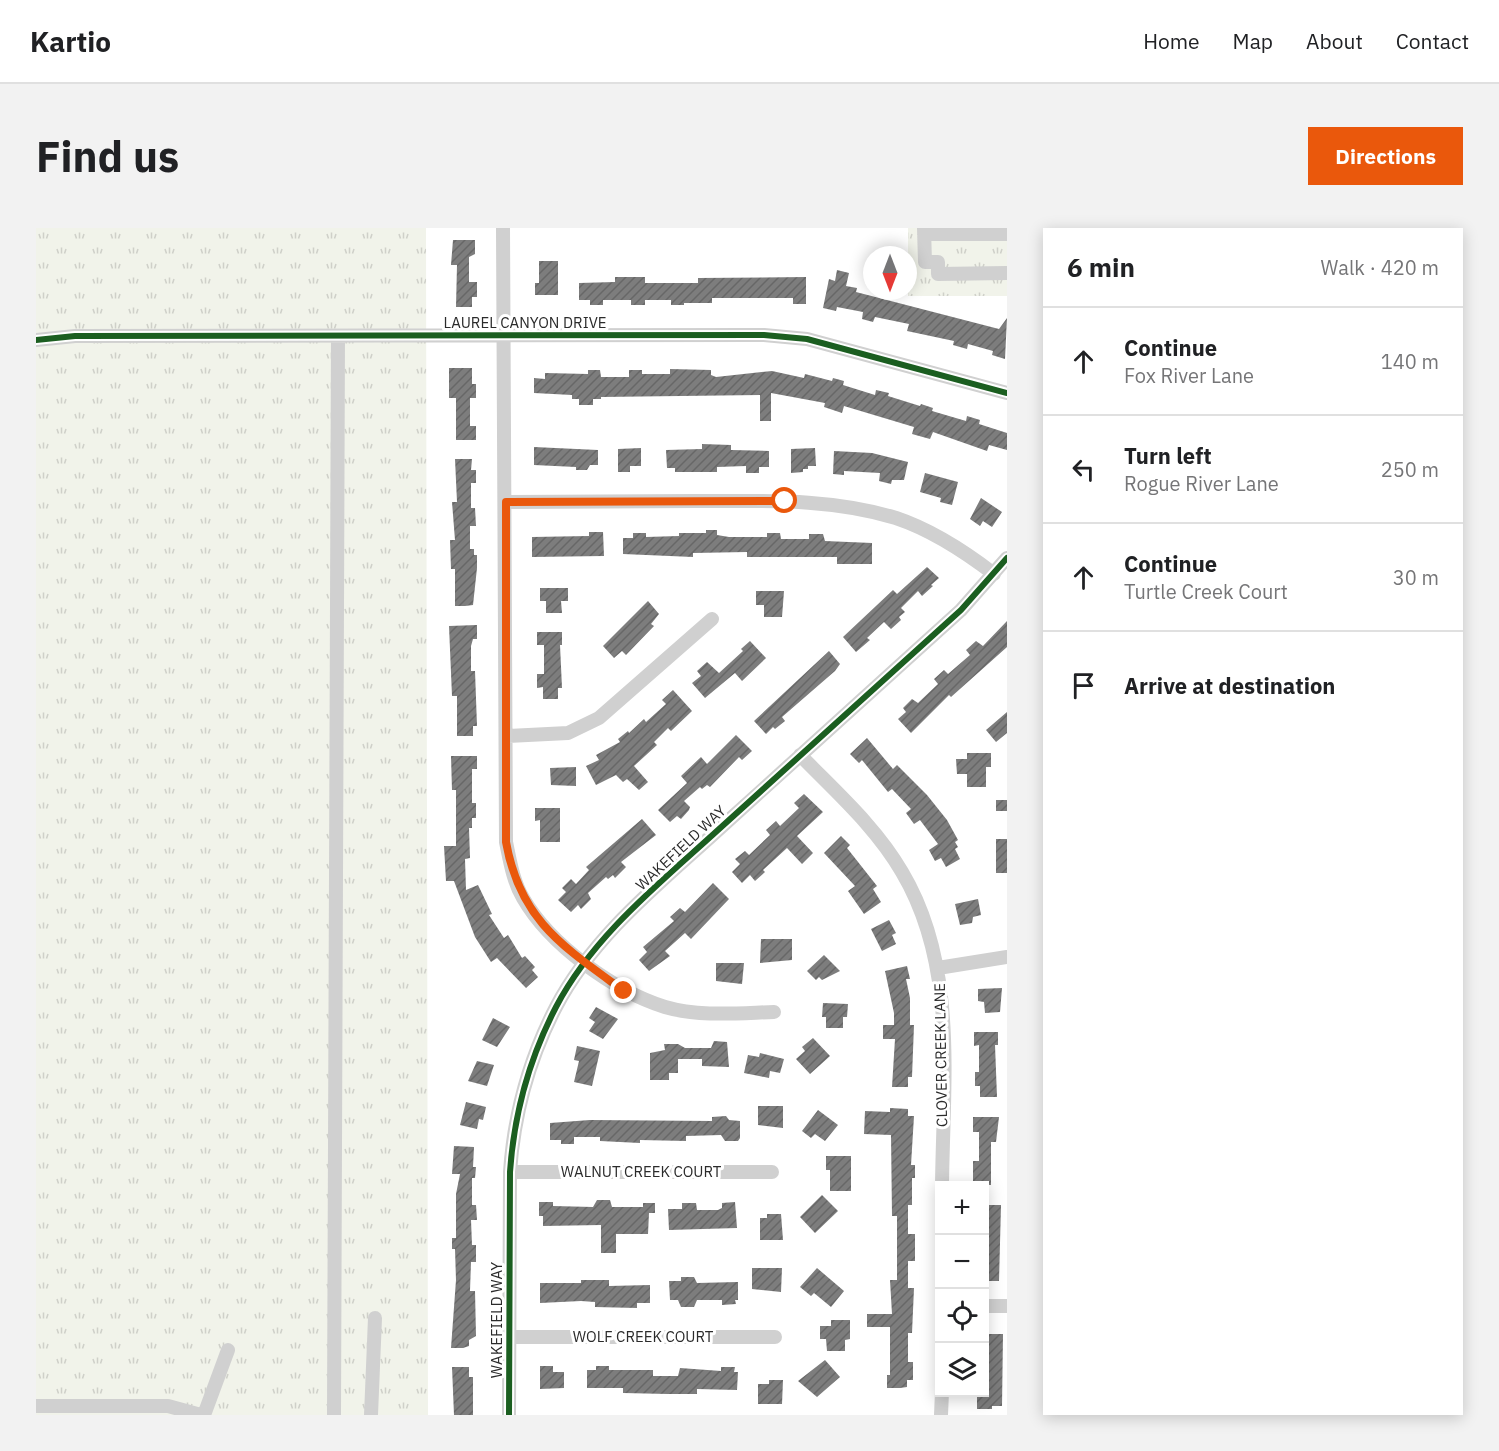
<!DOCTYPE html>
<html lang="en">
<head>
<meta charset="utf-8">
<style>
	:root { --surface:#fff; --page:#f2f2f2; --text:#202124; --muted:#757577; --line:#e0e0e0; --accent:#ea580c }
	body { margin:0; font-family:"IBM Plex Sans",sans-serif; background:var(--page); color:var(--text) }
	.controls { position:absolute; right:18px; bottom:18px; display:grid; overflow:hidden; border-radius:0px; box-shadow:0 3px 15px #0003 }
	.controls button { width:54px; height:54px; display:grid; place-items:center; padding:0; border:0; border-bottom:2px solid var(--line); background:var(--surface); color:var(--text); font:30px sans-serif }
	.compass { position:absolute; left:827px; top:18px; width:54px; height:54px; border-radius:50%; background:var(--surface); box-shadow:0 3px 15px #0003; rotate:180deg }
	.stop { position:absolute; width:18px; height:18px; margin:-14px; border:4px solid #ea580c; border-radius:50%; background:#fff }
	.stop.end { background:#ea580c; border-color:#fff; box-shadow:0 2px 6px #0008 }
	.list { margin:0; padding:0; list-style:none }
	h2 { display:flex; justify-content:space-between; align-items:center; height:78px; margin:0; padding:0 24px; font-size:26px }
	h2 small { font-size:20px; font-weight:400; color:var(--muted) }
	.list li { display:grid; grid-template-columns:39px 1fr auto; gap:18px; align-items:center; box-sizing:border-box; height:108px; padding:0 24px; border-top:2px solid var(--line) }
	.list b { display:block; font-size:22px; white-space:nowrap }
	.list p { margin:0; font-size:20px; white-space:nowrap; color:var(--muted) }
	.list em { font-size:20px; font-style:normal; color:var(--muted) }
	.icon { flex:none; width:33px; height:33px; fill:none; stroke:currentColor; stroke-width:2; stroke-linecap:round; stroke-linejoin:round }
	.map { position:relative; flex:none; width:971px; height:1187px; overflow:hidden; border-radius:0px }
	header { display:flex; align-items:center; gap:36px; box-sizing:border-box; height:84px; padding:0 30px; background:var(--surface); border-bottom:2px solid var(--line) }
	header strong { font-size:28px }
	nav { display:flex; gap:33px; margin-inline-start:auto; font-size:21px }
	.intro { display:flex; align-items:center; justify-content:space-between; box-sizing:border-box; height:144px; padding:0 36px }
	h1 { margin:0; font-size:42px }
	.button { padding:15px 27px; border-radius:0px; background:var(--accent); color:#fff; font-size:21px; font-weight:700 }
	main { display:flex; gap:36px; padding:0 36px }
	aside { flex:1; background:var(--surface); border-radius:0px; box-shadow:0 3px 15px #0003 }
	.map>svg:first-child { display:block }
</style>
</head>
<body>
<header>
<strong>Kartio</strong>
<nav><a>Home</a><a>Map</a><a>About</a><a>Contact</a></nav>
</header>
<div class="intro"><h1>Find us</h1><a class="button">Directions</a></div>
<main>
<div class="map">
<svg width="971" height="1187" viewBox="0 0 971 1187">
	<defs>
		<pattern id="grass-tufts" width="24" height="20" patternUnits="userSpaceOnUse" patternTransform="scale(1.5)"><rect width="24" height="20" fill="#f1f3ea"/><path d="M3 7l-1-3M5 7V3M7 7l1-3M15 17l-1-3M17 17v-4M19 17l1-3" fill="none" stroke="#cfd0c9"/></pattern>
		<pattern id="building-hatch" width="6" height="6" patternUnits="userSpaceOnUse" patternTransform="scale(1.5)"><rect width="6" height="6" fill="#7d7d7d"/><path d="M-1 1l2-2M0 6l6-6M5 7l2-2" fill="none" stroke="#676767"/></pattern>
	</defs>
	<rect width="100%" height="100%" fill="#fff"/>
	<path fill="url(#grass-tufts)" d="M0,0h390l2,1187h-392z
		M872,0h99v68h-99z"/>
	<path fill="url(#building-hatch)" d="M417,12h22v14l-6,3v25h8v15h-5v10h-16l1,-42h-6z
		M503,33h19v34h-23v-12h4z
		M801,42l12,3 -3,13 11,2 -1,4 143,37 8,-11 -2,41 -13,-4 1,-4 -25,-7 -1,5 -14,-4 1,-4 -47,-10 2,-7 -34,-7 -2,5 -11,-3 1,-7 -26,-5 -1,4 -13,-3 6,-29 6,2z
		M579,49h30v6h53v-5l108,-1v27h-13v-6h-81v5h-28v2h-13v-5h-26v5h-14v-5h-28v5h-13v-5h-11v-17l36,-1z
		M413,140h23v16h4v14h-6v28h6v14h-20v-42h-7z
		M634,141l41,1v5l5,2 56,-6 32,7 1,-4 27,7 1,-3 11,3 -1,4 32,10 1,-5 13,3 -1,3 32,10 1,-2 12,4 -1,3 34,10 1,-5 13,4 -1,4 28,9v17l-18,-5 -2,6 -54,-19 -3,7 -18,-5 2,-7 -70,-21 -2,7 -18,-6 1,-4 -54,-10v28h-11v-26l-159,2v2h-8v6h-14v-6h-7v-4l-38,-2v-15l11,1v-6l43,1v-4h12l1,7h28v-7h13v4h28z
		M666,216l29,1v5l38,1v16h-10v6h-13v-7l-29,1v5h-42v-4h-8l-1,-18 36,-1z
		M498,219l64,3v15h-8l-3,5h-11v-3l-42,-2z
		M605,220v18h-11v6h-12v-23z
		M779,220l1,18h-8v3h-5v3l-12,1v-24z
		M798,223l38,2 36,9 -4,18h-12l-1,4 -12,-3 1,-8 -36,-2v4l-11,-1z
		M419,231h17l-1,11h5v13h-5v25h4l1,18h-6v23h4v6h3v13l-4,37 -8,1h-10v-37h-4l-1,-29h5l-3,-38h5z
		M889,245l33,9 -6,23 -12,-3 1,-4 -21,-6z
		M945,270l21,14 -10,15 -9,-6 -3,5 -10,-7z
		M670,302h11v5l12,2h38v-4h13l1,6h28v-5h14l2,7 47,2v21h-35v-7h-90v-5l-54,1v4l-70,-3v-16h10v-5h13v4l33,-1v-3h27z
		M553,304h14l1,24 -72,1v-20l57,-1z
		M891,339l12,11 -8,7 2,1 -11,10 -4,-5 -17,17 4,4 -6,5 2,3 -10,9 -7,-7 -17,16 3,2 -14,12 -13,-15 50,-47 4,4z
		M504,360h28v13h-7l1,12h-16v-12h-6z
		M720,363h28l-2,26h-18v-12h-8z
		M612,373l11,13 -8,10 3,2 -28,29 -4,-4 -8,7 -11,-12z
		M971,393v26l-56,50 -2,-2 -38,38 -13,-14 8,-7 -3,-4 9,-9 6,4 20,-19 -4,-5 10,-9 4,4 22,-19 -4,-5 10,-9 7,5z
		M441,397v14h-4l-2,7v25h4l2,55h-4v10h-16v-40h-5l-3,-70z
		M501,404h25v13h-2l2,43h-4v11h-15v-12l-6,1v-14h7v-29h-7z
		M714,413l16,17 -24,23 -7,-8 -30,25 -13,-15 9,-7 -4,-5 10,-9 12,11 24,-22 -2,-2z
		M793,423l11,13 -5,7 -53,46 3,4 -10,8 -2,-2 -7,7 -12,-13z
		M637,462l19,21 -21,20 -3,-3 -14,14 3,3 -23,21 14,16 -9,8 -12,-11 -4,3 -7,-7 -20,10 -10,-19 13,-6 -3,-5 24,-13 -2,-3 10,-8 1,2 15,-14 2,3 20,-18 -4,-4z
		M971,484v21l-11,9 -10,-12z
		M700,507l16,16 -10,9 -3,-3 -29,30 -3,-2 -5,4 -2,-2 -16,14 6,6 -1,3 -8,9 -4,-3 -7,6 -12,-12 29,-27 -6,-7 20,-19 6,7z
		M831,510l26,31 4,-4 30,30 20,25 11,20 -3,2 3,5 -3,2 5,10 -14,8 -5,-9 -6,3 -6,-11 9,-6 -18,-24 -6,4 -8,-11 5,-4 -19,-20 -4,3 -26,-32 -3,3 -9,-9z
		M931,525h24v14h-5v20h-19v-13h-10l-1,-15h11z
		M415,528h26v13h-5v34h4v15h-4v10h-3l1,30 -5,1 1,31 12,-5 14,29 -3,1 15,23 4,-3 14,23 3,-2 10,11 -3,3 6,7 -12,11 -29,-30 -6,4 -16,-25 -21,-56h-8l-2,-35h12v-56h-4z
		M540,539v19l-25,-1 -1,-17z
		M768,566l19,18 -26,24 16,17 -11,11 -15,-16 -24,22 2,2 -10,9 -5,-6 -8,8 -10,-11 8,-8 -5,-5 10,-8 4,4 21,-20 -4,-5 10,-9 4,5 19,-18 -5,-5z
		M960,572h11v11h-11z
		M499,580h25v34h-20v-22l-5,1z
		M606,591l14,16 -35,27 5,5 -11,11 -2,-3 -5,4 -2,-2 -18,16 3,6 -10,10 -3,-4 -7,7 -13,-12 8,-8 -4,-4 9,-9 5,5 13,-14 -3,-3z
		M805,608l9,9 -3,3 30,38 -4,3 8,13 -17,12 -16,-23 7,-5 -31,-33z
		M960,611h11v34h-11z
		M677,655l16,16 -38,40 -6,-6 -20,18 5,5 -21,15 -10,-11 8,-8 -4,-5 31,-26 -4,-4 10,-9 5,4z
		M942,671l3,16 -8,2 -1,6 -12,2 -5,-21z
		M853,692l7,13 -4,2 4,9 -14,7 -11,-22z
		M725,711h31v21l-32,3z
		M788,727l16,16 -18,9 -3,-3 -3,3 -9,-9z
		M680,735h28l-2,21 -26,-3z
		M871,738l3,13h-4l4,19v27h4l-2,52h-4v10h-16l3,-48h-12v-14h11v-12l-9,-42z
		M966,760l-2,24 -15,1 -1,-11 -6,-1v-12z
		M787,775l25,1 -1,13h-4v11h-17v-11h-4z
		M560,779l22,12 -15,20 -14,-8 6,-9 -6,-4z
		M457,790l17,9 -13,20 -15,-7z
		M938,804h24v13h-3l2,52h-17v-11h-5v-14h4v-27l-5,1z
		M777,810l17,18 -20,18 -14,-15 9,-8 -3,-4z
		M678,813l13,1 2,25 -27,-1v-7h-24v14h-9v7h-19v-27l15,-3 -1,-6h14l7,4h26z
		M541,818l23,5 -8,35 -18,-4 5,-21 -5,-1z
		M724,825l24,6 -4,14 -10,-2 -1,7 -25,-5 4,-18 11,2z
		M441,833l17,4 -7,21 -19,-5z
		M430,874l20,5 -3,13 -4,-1 -2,10 -17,-4z
		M722,878h25v22l-25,-3z
		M854,880l18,1v7h6l-3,49h4v13h-3v27h-4v29h7v27h-7v27h6l-2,45h-4v29h5v18h-6v7l-7,1h-13v-13h3v-48h-23v-13h25l-2,-34h7v-64h-5l-1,-81 -27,-1 1,-23 25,1z
		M782,882l20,15 -13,16 -10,-7 -4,4 -9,-7z
		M690,888l3,4 11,1v17l-2,3h-13l-4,-6 -35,1v5l-46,-1v3l-40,-2v-4h-26v7h-13v-4h-11v-17l40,-3 122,1v-4z
		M937,889h26l-3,25h-5v43h-18v-24h6v-29h-6z
		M418,918l20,1 -1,20h3l-1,11h-3v27h4l1,15h-6l1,25h4v17h-5l-1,29h5l1,45 -7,4v6l-6,2h-12l5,-68 -1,-31h-3v-11h4v-44l4,-20h-8z
		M790,928h25v35h-21v-21h-4z
		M786,967l16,16 -23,22 -15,-16z
		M561,972h13l2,7h31v-4h12v10h-6l-1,21h-32v19h-15v-28l-58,1v-10h-4v-14h14v4l40,1z
		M699,974l2,26 -68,2 -1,-21h14v-6h14l1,7h21l4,-2v-5z
		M948,977h17l-2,76h-15z
		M731,986h14l2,26h-23v-22h7z
		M716,1040h30l-1,24 -29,-3z
		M781,1040l27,23 -13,16 -17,-14 -3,3 -11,-9z
		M645,1049h13l3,6 41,-1v18h-3l1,4 -14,1v-5h-25l-3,7h-13l-3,-7h-8l-1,-19h12z
		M545,1052h28v6l41,-1v18h-13v5l-42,-1v-5l-14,-1 -41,2v-20h41z
		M795,1092h19v19l-5,1v11h-18l-1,-12h-6v-13h11z
		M948,1106h19l-1,72h-10v3h-15v-14l7,-3z
		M789,1132l15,17 -23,20 -19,-16z
		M504,1138h13v6h11v16l-24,1z
		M560,1138h13v4h44v6h25l2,-8 41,3v-4h14l-1,5h4l-1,18 -40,-1v5h-29l-45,-1v-5h-36v-18h9z
		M416,1139h17v10h4v38h-19z
		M733,1152h14l-1,24h-24v-20h11z"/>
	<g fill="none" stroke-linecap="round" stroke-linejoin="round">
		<path stroke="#d0d0d0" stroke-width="14" d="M467,0l3,614c4,19 7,39 17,56 27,47 91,93 142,109 34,10 74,6 109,5
			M888,0l1,34h13v12l69,-1
			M888,6h83
			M0,112l39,-4 689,-1 43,4 200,54
			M470,274c64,0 127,-1 191,-1 66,0 134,-3 199,17 36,12 68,33 98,56
			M471,508l61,-3 31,-15 113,-99
			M764,527c36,37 76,72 102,117 56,94 41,209 40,314
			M902,740l69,-11
			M474,944h262
			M948,1078h23
			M474,1109h265
			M0,1178h132l33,9
			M168,1187l24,-65
			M298,1187l4,-1079
			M335,1187l4,-97
			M473,1187l1,-243c4,-58 19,-113 46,-165 37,-71 104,-124 162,-177 81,-74 162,-147 243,-220l46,-52
			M905,1187l1,-23"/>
		<defs>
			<path id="cycleway" d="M0,112l39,-4 689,-1 43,4 200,54
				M473,1187l1,-243c4,-58 19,-113 46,-165 37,-71 104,-124 162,-177 81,-74 162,-147 243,-220l46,-52"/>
		</defs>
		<use href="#cycleway" stroke="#fff" stroke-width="10"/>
		<use href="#cycleway" stroke="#1b5e20" stroke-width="6"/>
	</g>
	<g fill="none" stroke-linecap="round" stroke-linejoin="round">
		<path stroke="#ea580c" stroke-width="8" d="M588,763c-60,-44 -104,-70 -118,-149v-340l279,-1"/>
	</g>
	<g text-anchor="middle" stroke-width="6" stroke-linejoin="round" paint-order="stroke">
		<g font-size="15" fill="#2b2b2b" stroke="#fff">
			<text x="489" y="100">LAUREL CANYON DRIVE</text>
			<text transform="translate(645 620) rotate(-43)" y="5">WAKEFIELD WAY</text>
			<text transform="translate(905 827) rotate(-91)" y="5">CLOVER CREEK LANE</text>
			<text x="605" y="949">WALNUT CREEK COURT</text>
			<text transform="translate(461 1092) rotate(-90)" y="5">WAKEFIELD WAY</text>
			<text x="607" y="1114">WOLF CREEK COURT</text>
		</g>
	</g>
</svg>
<div class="controls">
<button>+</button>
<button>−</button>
<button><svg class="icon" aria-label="locate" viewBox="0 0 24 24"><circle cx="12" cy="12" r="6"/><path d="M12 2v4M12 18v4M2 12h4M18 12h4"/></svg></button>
<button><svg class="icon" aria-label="layers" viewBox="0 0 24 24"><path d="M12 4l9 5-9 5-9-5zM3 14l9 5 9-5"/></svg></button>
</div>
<svg class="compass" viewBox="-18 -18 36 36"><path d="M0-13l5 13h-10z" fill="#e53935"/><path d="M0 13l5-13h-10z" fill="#757577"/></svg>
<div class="stop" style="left:749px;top:273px"></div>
<div class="stop end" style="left:588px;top:763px"></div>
</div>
<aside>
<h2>6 min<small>Walk · 420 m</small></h2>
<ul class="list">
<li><svg class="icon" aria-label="ahead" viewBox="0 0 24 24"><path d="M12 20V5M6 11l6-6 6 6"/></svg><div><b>Continue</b><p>Fox River Lane</p></div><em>140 m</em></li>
<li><svg class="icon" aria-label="left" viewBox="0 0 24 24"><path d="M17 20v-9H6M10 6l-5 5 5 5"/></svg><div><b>Turn left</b><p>Rogue River Lane</p></div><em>250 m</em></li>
<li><svg class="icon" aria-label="ahead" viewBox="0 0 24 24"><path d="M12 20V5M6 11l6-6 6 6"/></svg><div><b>Continue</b><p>Turtle Creek Court</p></div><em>30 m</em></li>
<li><svg class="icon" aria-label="arrive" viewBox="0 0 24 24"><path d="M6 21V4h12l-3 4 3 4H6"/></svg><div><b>Arrive at destination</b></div></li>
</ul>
</aside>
</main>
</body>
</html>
